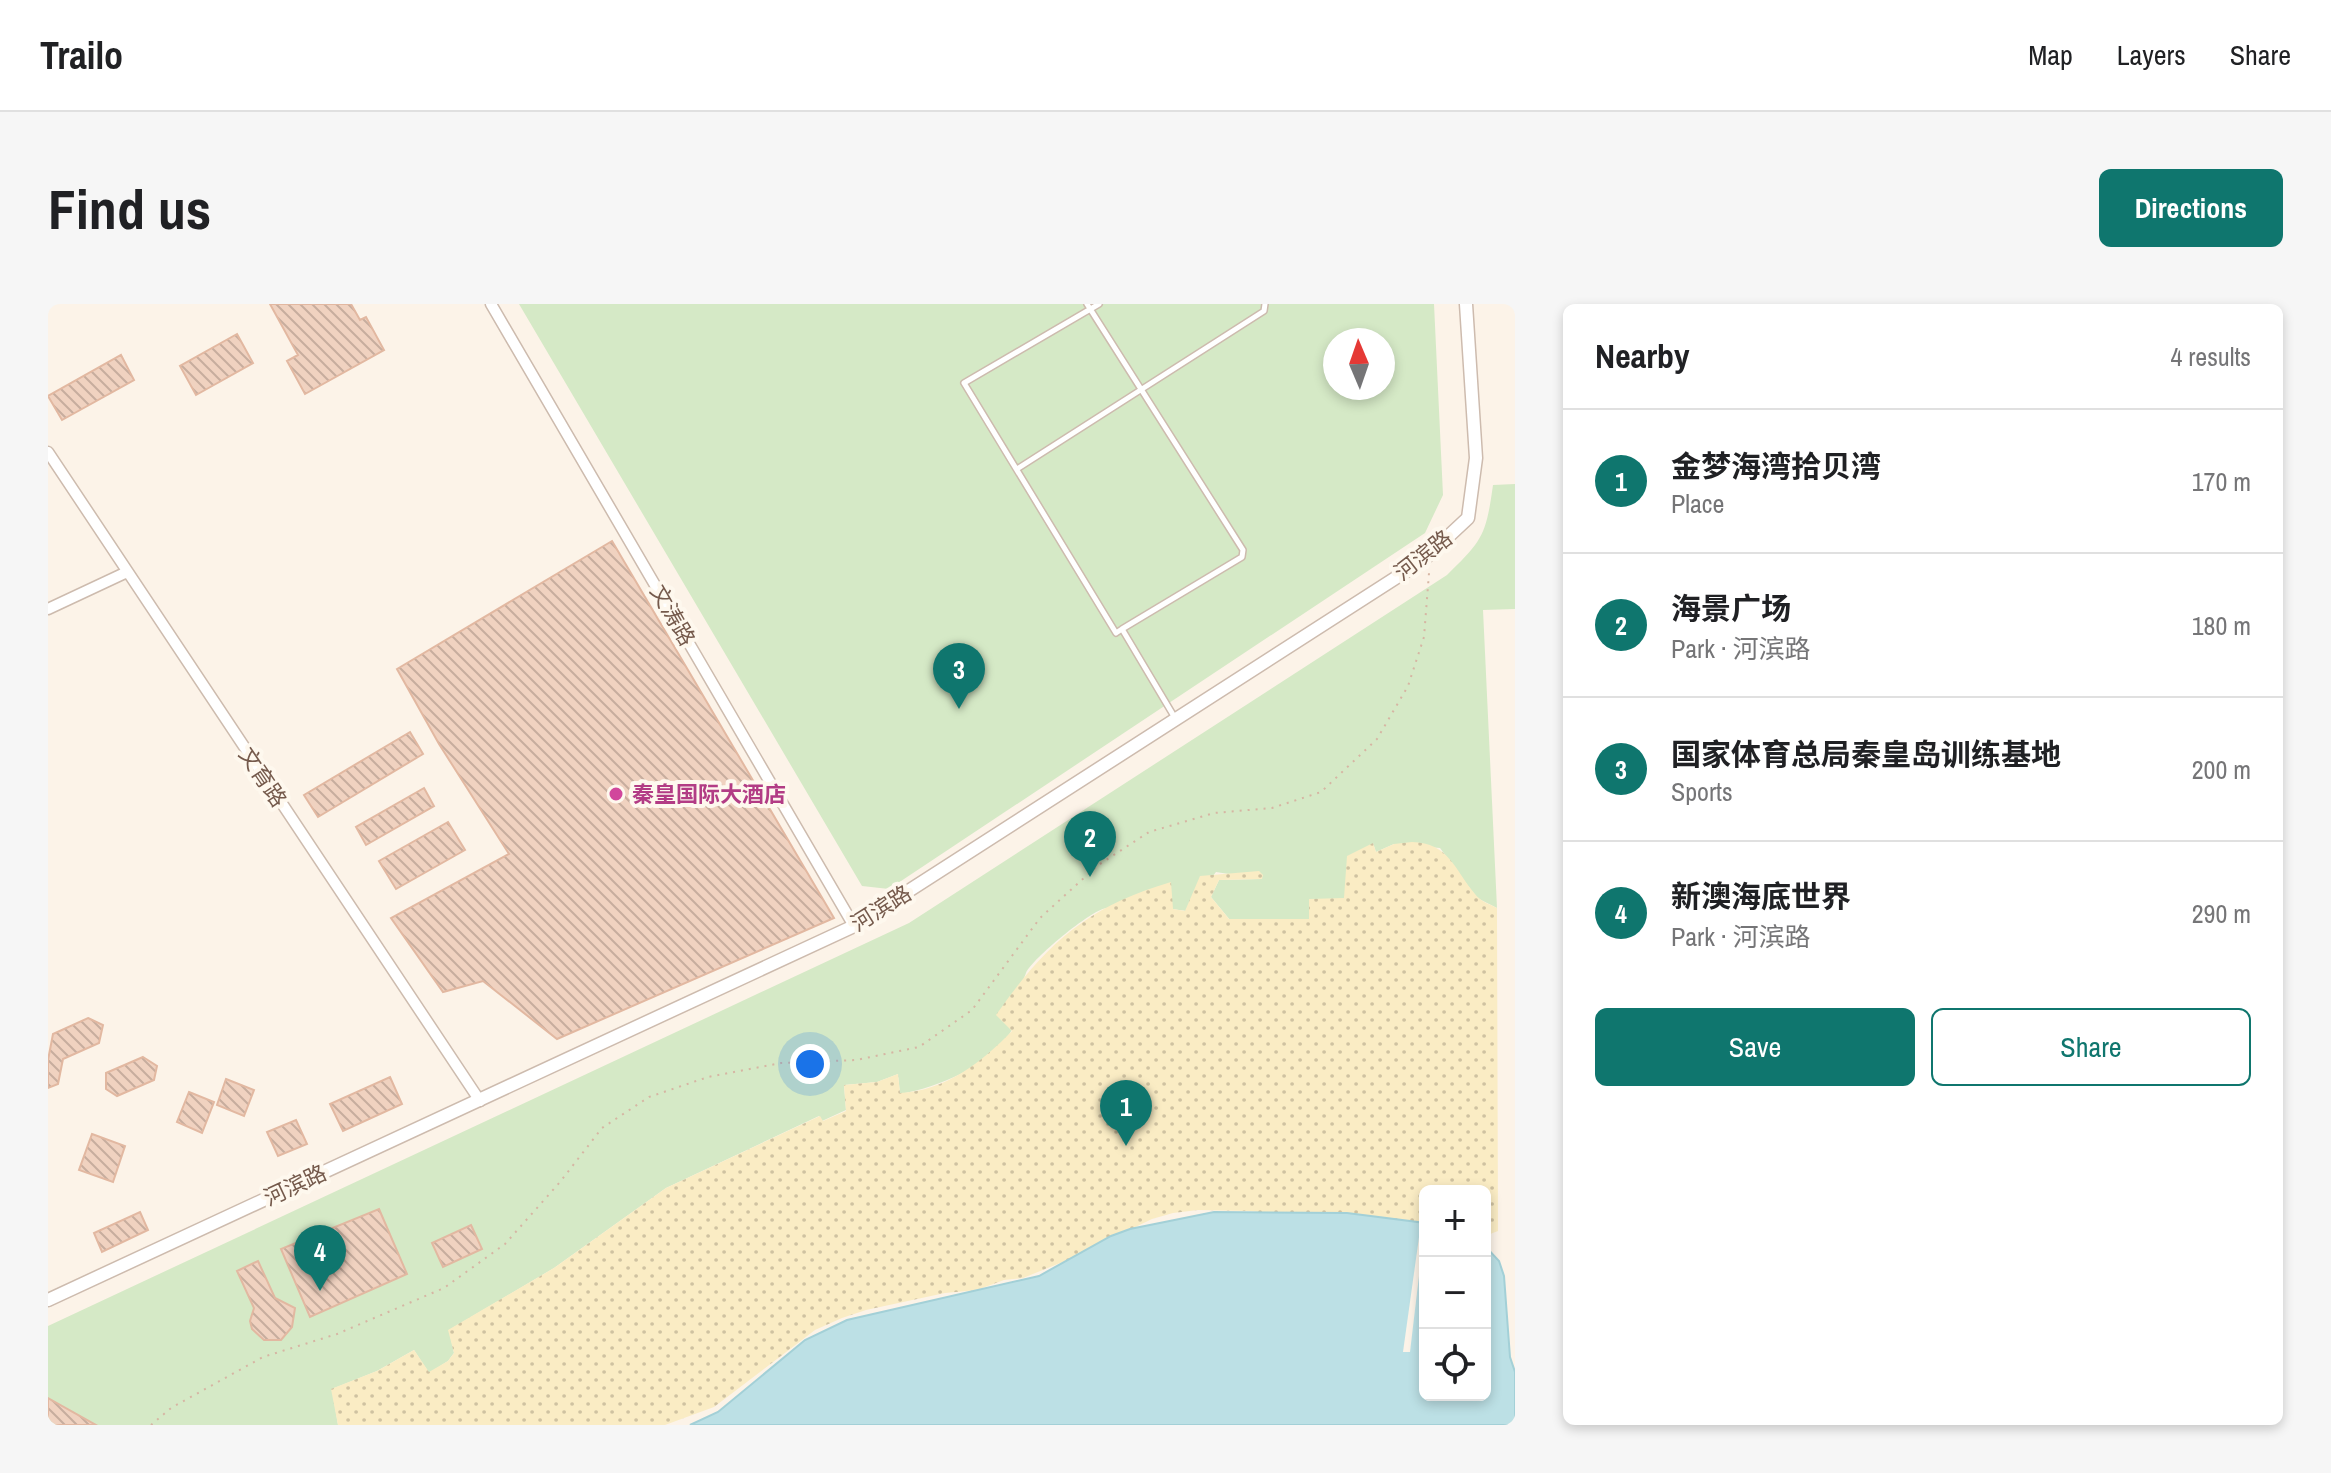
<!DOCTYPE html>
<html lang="en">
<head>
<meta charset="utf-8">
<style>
	:root { --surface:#fff; --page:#f6f6f6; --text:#202124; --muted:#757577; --line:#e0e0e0; --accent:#0f766e }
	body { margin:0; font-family:"Archivo Narrow","Noto Sans SC",sans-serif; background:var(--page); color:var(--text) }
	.controls { position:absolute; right:24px; bottom:24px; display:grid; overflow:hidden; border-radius:12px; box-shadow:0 4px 12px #0003 }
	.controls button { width:72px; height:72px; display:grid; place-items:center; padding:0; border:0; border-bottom:2px solid var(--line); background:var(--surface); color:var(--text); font:40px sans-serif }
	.compass { position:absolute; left:1275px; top:24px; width:72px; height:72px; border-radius:50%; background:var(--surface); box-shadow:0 4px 12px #0003; rotate:358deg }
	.you { position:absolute; left:762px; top:760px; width:28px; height:28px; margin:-20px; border:6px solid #fff; border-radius:50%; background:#1a73e8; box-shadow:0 0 0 12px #1a73e833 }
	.badge { display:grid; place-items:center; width:52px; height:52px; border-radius:50%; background:var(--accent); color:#fff; font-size:26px; font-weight:700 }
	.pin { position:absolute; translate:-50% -66px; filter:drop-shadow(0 2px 4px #0008) }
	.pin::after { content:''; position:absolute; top:42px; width:28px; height:24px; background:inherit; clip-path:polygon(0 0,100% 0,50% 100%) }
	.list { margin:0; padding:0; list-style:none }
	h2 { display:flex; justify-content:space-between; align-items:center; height:104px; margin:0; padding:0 32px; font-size:34px }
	h2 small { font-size:26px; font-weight:400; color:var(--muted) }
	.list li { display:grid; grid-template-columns:52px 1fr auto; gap:24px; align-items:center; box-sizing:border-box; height:144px; padding:0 32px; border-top:2px solid var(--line) }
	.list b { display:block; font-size:30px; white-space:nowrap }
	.list p { margin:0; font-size:26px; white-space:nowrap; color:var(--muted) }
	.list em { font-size:26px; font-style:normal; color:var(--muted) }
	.actions { display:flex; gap:16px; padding:24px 32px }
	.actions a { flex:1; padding:18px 0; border:2px solid var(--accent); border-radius:12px; text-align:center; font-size:28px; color:var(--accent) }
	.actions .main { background:var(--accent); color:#fff }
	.icon { flex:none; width:44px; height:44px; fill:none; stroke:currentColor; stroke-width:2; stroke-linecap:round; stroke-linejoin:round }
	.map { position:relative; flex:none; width:1467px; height:1121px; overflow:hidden; border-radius:12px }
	header { display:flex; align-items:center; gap:48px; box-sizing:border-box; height:112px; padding:0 40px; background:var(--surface); border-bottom:2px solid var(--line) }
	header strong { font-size:38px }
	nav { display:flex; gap:44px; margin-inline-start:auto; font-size:28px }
	.intro { display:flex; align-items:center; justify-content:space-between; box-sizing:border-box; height:192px; padding:0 48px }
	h1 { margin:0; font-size:56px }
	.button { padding:20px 36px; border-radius:12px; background:var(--accent); color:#fff; font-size:28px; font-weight:700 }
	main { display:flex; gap:48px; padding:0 48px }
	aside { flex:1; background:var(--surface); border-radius:12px; box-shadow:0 4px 12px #0003 }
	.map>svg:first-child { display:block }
</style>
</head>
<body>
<header>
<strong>Trailo</strong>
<nav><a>Map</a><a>Layers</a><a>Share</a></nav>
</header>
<div class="intro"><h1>Find us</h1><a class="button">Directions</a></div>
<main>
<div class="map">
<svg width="1467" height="1121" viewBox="0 0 1467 1121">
	<defs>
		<pattern id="sand-dots" width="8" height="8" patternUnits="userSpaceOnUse" patternTransform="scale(2)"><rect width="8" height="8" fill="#faecc4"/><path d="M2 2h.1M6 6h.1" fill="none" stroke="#cfc2a1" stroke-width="1.8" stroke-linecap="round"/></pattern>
		<pattern id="building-back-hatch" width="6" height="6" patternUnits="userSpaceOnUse" patternTransform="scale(2)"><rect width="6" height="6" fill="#f0d2c0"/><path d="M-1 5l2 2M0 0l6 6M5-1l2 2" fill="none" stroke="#c7ad9e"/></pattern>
	</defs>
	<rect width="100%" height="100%" fill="#fcf3e8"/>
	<path fill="#d5e9c6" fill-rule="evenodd" d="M471,0h915l9,191 -18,38 -536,356 -27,-3zM1287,36h48v48h-48z
		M1467,180v125l-32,1 14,298 -20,-10 -37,-50 -46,-4 -18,8 -3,-9 -29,55 -34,21 -80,1 -19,-23 8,-17 42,-1 -45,-7 -30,39c-18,-3 -63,-7 -80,-3 -16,3 -73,50 -80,65 -8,18 -5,44 -16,60 -24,34 -70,54 -110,61l-2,-20 -21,8 -33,3 2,25 -24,11 -3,-5 -153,72 -112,80 -105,62 5,23 -6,8 -19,12 -15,-23 -37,21 -45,18 6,36h-290v-99l861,-403 538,-348c36,-35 39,-40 46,-90z"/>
	<path fill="url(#sand-dots)" d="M1364,538c37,1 42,27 63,52 5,7 14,10 22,14l1,323 -13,5v-45h-60v44l-174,-24 -53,-1 -25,3 -21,6 -87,42 -42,17 -19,2 -27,10 -32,3 -79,17 -24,8 -27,12 -101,77 -49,18h-327l-7,-36 46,-18 37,-21 15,22 19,-11 6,-8 -6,-23 106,-62 112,-80 154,-72 3,5 23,-10 -2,-26 33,-3 21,-8 2,19c45,-2 82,-31 112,-62l-16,-16c50,-71 90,-108 175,-133l2,27 12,2 15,-35 59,-5 4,4 -1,4 -43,1 -8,17 18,22h80v-20l35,-1 3,-42 26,-13 3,9 18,-8z"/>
	<path fill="#bce0e5" stroke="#a3d0d7" stroke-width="2" d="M1166,908l133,1 78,10v172h60l1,-148 13,14 5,15 6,81 5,15v53h-825l28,-13 87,-72 42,-20 192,-44 72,-40 19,-7z"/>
	<path fill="#fcf3e8" d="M1373,919l4,2 -15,127h-7z"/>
	<path fill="url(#building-back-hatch)" stroke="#e2b8a1" stroke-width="2" d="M222,0h81l9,16 6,-3 18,33 -79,44 -18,-33 11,-6z
		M189,30l16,29 -57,32 -16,-29z
		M73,51l13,25 -72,40 -14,-24z
		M564,237l222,377 -277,121 -74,-58 -40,11 -52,-74 118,-64 -70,-110 -42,-75z
		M362,428l13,22 -105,63 -14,-22z
		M376,484l10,18 -68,39 -10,-18z
		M400,518l17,28 -69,39 -17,-28z
		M40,714l15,7 -4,18 -36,16 -5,25 -10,4v-28l5,-26z
		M95,753l14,9 -3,14 -37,16 -11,-7v-16z
		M342,773l12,27 -59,27 -13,-27z
		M178,775l28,11 -10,26 -27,-11z
		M141,788l25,10 -12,31 -25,-11z
		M248,816l11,24 -29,12 -11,-24z
		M44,830l33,12 -12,36 -34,-12z
		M331,905l28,65 -97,43 -29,-68z
		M92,908l8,18 -46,22 -8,-19z
		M423,921l11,24 -39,18 -11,-24z
		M210,957l17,37 20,10 -3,19 -11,13h-17l-12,-11 -2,-8 4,-13 -17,-37z
		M0,1094l48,27h-48z"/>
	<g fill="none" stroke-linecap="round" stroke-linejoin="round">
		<defs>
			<path id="service" d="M1039,0l156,246 -1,7 -120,72
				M1051,0l-135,79 152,250 6,-4 53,89
				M969,165l247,-158 1,-7"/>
			<path id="minor" d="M443,0l363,622
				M0,148l432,649
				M0,305l79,-37"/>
			<path id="tertiary" d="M0,996l806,-374 568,-365 46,-43 8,-60 -10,-154"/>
		</defs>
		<use href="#service" stroke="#cdbbae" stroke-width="8"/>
		<use href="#minor" stroke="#cdbbae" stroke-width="13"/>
		<use href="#tertiary" stroke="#cdbbae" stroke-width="15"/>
		<path stroke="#d6b5a3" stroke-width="2" stroke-dasharray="2 6" stroke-linecap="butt" d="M103,1121l20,-17 92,-51 74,-23 107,-46 61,-44 55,-62 42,-54 47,-31 59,-20 73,-14 75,-3 63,-13 53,-37 68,-92 57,-52 52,-34 65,-19 58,-5 49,-16 56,-53 31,-53 16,-49 5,-64"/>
		<use href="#service" stroke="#fff" stroke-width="5"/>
		<use href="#minor" stroke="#fff" stroke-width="10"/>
		<use href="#tertiary" stroke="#fff" stroke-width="12"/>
	</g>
	<circle fill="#d1479c" stroke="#fef8ee" stroke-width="3" cx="568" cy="490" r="8"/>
	<g text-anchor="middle" stroke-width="8" stroke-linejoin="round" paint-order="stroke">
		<g font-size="22" fill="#755a4c" stroke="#fef8ee">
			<text transform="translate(1375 251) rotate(-38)" y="8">河滨路</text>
			<text transform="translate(625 311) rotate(60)" y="8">文涛路</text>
			<text transform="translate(215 473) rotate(56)" y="8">文育路</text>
			<text transform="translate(833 604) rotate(-32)" y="8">河滨路</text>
			<text transform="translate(247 881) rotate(-25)" y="8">河滨路</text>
		</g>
		<g font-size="22" font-weight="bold" fill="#b23c85" stroke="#fef8ee" text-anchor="start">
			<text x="584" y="498">秦皇国际大酒店</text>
		</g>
	</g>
</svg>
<div class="controls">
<button>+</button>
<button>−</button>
<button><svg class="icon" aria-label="locate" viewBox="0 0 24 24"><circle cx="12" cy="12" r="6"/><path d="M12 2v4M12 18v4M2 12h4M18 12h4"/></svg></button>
</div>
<svg class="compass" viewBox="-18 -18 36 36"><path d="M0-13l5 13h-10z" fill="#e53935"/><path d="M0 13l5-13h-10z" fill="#757577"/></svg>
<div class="you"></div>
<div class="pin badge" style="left:1078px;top:842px">1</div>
<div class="pin badge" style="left:1042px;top:573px">2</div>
<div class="pin badge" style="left:911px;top:405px">3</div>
<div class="pin badge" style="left:272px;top:987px">4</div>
</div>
<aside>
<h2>Nearby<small>4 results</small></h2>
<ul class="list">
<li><span class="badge">1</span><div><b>金梦海湾拾贝湾</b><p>Place</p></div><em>170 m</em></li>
<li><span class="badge">2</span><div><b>海景广场</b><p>Park · 河滨路</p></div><em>180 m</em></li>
<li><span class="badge">3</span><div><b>国家体育总局秦皇岛训练基地</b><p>Sports</p></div><em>200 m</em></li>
<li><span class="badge">4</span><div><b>新澳海底世界</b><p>Park · 河滨路</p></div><em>290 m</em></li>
</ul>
<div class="actions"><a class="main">Save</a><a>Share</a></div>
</aside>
</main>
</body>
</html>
